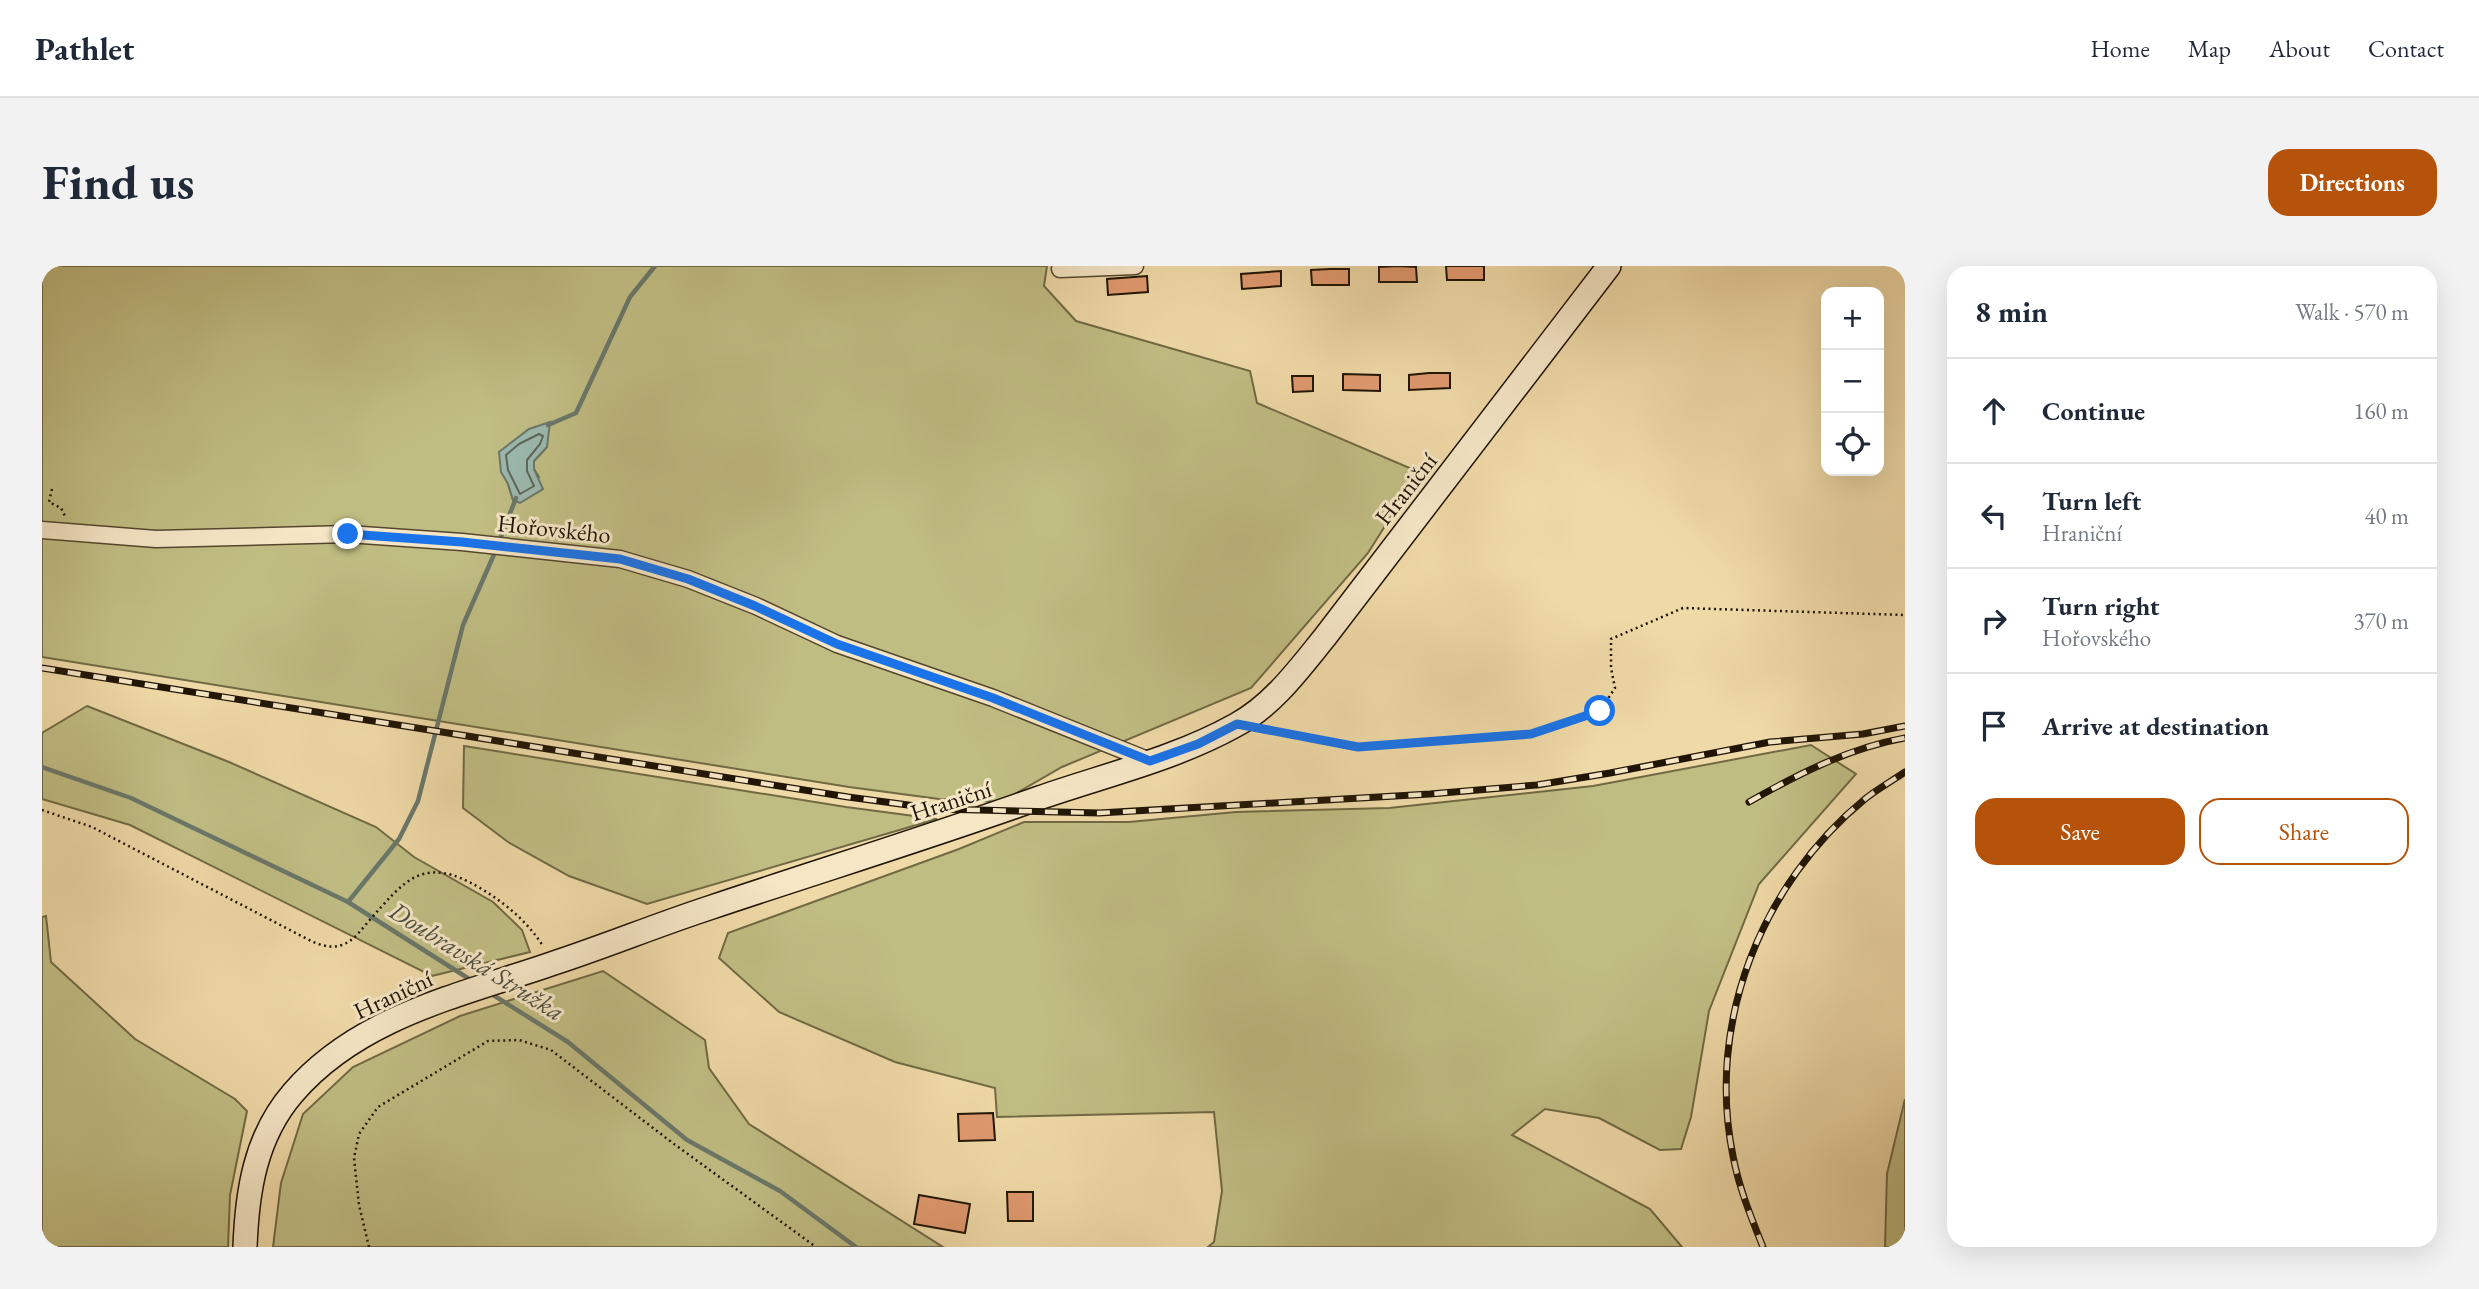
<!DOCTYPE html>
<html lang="en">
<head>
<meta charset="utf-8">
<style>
	:root { --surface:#fff; --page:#f2f2f3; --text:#1f2937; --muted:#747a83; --line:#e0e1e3; --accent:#b45309 }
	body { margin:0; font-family:"EB Garamond",serif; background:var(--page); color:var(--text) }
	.controls { position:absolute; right:21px; top:21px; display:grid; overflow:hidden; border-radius:14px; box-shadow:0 7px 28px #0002 }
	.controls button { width:63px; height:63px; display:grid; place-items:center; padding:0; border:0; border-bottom:2px solid var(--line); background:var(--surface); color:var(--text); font:35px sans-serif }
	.stop { position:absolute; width:21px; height:21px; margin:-16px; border:5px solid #1a73e8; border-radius:50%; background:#fff }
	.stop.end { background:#1a73e8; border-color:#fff; box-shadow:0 2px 7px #0008 }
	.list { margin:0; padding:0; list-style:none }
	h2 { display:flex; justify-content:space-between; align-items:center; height:91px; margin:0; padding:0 28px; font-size:30px }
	h2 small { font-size:23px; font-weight:400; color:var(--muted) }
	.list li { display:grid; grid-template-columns:46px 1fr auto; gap:21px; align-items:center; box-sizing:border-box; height:105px; padding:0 28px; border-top:2px solid var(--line) }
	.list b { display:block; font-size:26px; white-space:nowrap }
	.list p { margin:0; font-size:23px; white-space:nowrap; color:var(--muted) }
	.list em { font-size:23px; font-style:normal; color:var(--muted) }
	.actions { display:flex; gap:14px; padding:21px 28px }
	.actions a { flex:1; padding:16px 0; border:2px solid var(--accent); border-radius:21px; text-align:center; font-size:24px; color:var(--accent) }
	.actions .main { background:var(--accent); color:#fff }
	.icon { flex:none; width:38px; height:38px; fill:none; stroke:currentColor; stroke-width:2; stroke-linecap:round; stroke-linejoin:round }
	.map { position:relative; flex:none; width:1863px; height:981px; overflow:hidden; border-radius:21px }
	header { display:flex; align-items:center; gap:42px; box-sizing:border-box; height:98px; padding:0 35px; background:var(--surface); border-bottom:2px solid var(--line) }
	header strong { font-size:33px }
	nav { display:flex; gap:38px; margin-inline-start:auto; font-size:24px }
	.intro { display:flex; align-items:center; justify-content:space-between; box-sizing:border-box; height:168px; padding:0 42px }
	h1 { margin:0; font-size:49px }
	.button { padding:18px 32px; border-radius:21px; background:var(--accent); color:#fff; font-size:24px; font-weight:700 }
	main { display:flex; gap:42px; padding:0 42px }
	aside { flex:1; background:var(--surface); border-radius:21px; box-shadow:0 7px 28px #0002 }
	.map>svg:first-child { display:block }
</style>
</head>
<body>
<header>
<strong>Pathlet</strong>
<nav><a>Home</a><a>Map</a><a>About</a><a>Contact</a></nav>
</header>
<div class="intro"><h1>Find us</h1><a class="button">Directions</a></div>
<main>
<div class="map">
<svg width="1863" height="981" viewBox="0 0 1863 981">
	<rect width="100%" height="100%" fill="#efd9a7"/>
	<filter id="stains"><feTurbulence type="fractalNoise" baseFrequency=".00286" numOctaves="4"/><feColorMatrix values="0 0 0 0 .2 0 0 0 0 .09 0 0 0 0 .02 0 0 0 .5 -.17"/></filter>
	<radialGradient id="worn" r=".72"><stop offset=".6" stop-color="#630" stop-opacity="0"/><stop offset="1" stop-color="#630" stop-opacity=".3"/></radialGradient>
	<path fill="#c0bd83" stroke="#706944" stroke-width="2" fill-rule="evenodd" d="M0,0h1005l-3,20 32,35 174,50 7,32 162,69 -51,81 -117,135 -189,79 -61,35 -62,-3 -90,-12 -807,-130zM505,181l-13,14v8l5,8 -26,23 -5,-16z
		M45,440l142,56 147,65 38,30 79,45 29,28 8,22 -98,24 -302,-151 -88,-26v-66z
		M1769,479l45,29 -97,110 -50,127 -18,106 -10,32 -21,1 -61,-32 -54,-9 -33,26 138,74 32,38h-474l6,-5 8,-51 -8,-79 -217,5 -2,-29 -100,-26 -116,-50 -60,-54 9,-25 231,-84 65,-27h105l107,-10 153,-4 204,-22z
		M422,480l382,61 91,12 -290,85 -78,-28 -61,-34 -45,-34z
		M4,650l5,46 84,77 100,60 12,12 -17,84 -2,52h-186v-330z
		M561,705l102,69 4,28 40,56 194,123h-670l8,-64 22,-69 50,-47 107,-51z
		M1863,833v148h-20l2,-73z"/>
	<path fill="#9bb9ae" stroke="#6a776a" stroke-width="2" d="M508,156l-3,25 -13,14v8l9,20 -23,14 -7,-3 -5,-16 -7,-12 -2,-20 30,-23z"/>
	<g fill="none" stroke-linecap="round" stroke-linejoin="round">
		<path stroke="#5e675a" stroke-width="2" d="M497,168l4,2 -3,8 -13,16v11l7,15 -14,8 -12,-24 -2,-15 13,-11z"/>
		<path stroke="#6a776a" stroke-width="4.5" d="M506,159l28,-12 54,-116 25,-31
			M457,276l17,-44
			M0,501l89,31 217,104 126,80
			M306,636l51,-63 19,-38 45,-176 33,-75
			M448,727l78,49 119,98 93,51 76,56"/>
	</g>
	<path fill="#e0996e" stroke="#201505" stroke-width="2" d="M1356,0l18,1 1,15h-38v-15z
		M1404,0h38v14h-37z
		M1288,3h19v16h-37l-1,-15z
		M1239,5v15l-39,3 -1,-15z
		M1105,10l1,16 -40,3 -1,-16z
		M1387,107h21v15l-41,2v-15z
		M1301,108l37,1v16l-37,-1z
		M1250,110h21v15l-20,1z
		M951,847l2,27 -36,1 -1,-27z
		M965,926h26v29h-25z
		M877,929l51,9 -5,29 -51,-9z"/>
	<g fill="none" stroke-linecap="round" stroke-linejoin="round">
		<defs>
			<path id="street" d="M1018,3l75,-3
				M0,264l114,9 192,-5 114,8 158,17 68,20 68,27 81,38 156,54 157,63"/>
			<path id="secondary" d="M203,981c2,-55 10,-110 48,-154 66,-77 169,-98 261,-130 52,-17 103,-38 155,-55 110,-37 221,-71 330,-110 66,-23 136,-39 197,-73 37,-20 63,-56 89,-88l284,-371"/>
		</defs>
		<use href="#street" stroke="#54462e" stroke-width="19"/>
		<use href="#secondary" stroke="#201505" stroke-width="26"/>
		<path stroke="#201505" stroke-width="2.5" stroke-dasharray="2 3.5" stroke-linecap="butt" d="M10,223l-3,13 12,6 4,8
			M1222,464l94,17 173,-13 69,-23 15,-23 -4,-20v-29l72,-31 222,7
			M0,544l50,17 221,115c10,4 21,7 31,2 9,-3 18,-15 24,-22 37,-42 55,-68 112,-34 25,15 47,33 63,58
			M327,981l-10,-42 -5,-47 5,-24 19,-27 110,-66 31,-1 32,10 123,94 142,103"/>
		<use href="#street" stroke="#f5e6c6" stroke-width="16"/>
		<use href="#secondary" stroke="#f5e6c6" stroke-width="23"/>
		<defs>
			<path id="rail" d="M0,402l806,129 90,12 161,4 331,-19 107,-9 73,-12 160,-31 93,-8 42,-8
				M1707,536c49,-28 100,-54 156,-64
				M1721,981c-12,-30 -24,-59 -30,-91 -27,-133 28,-272 132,-357 12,-10 27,-18 40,-27"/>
		</defs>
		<use href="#rail" stroke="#201505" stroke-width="7"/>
		<use href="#rail" stroke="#f5e6c6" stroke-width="4.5" stroke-dasharray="13" stroke-linecap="butt"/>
	</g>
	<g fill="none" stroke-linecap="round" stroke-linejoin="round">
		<path stroke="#1a73e8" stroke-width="9" d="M306,268l114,8 158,17 68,20 67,27 82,38 156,54 157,63 48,-17 39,-20 121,23 173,-13 69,-23"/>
	</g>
	<g text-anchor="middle" stroke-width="6" stroke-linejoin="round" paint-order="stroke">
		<g font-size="24" fill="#201505" stroke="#f5e6c6">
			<text transform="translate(1364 223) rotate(-52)" y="8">Hraniční</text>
			<text transform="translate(512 263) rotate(6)" y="8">Hořovského</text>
			<text transform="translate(909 535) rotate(-18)" y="8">Hraniční</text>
			<text transform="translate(351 729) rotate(-25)" y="8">Hraniční</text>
		</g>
		<g font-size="26" font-style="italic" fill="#4b4e40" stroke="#f5e6c6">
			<text transform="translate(435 695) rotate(32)" y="9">Doubravská Stružka</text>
		</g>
	</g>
	<rect width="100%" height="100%" filter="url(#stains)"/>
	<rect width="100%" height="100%" fill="url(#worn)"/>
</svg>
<div class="controls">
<button>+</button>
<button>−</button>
<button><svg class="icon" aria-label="locate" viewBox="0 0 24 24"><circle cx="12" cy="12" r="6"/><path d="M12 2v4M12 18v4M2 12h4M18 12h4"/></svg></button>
</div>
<div class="stop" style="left:1558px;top:445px"></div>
<div class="stop end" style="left:306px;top:268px"></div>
</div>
<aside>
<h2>8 min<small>Walk · 570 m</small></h2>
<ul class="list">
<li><svg class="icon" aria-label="ahead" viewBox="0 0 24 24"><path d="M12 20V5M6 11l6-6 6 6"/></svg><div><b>Continue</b></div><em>160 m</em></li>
<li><svg class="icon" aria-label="left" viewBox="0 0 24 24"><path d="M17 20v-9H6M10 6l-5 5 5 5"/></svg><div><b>Turn left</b><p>Hraniční</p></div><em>40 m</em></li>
<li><svg class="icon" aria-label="right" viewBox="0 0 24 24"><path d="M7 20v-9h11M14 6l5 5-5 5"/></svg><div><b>Turn right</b><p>Hořovského</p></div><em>370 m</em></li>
<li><svg class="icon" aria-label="arrive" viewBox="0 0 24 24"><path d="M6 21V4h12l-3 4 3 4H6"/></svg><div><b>Arrive at destination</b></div></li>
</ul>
<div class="actions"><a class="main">Save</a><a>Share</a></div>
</aside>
</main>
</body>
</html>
